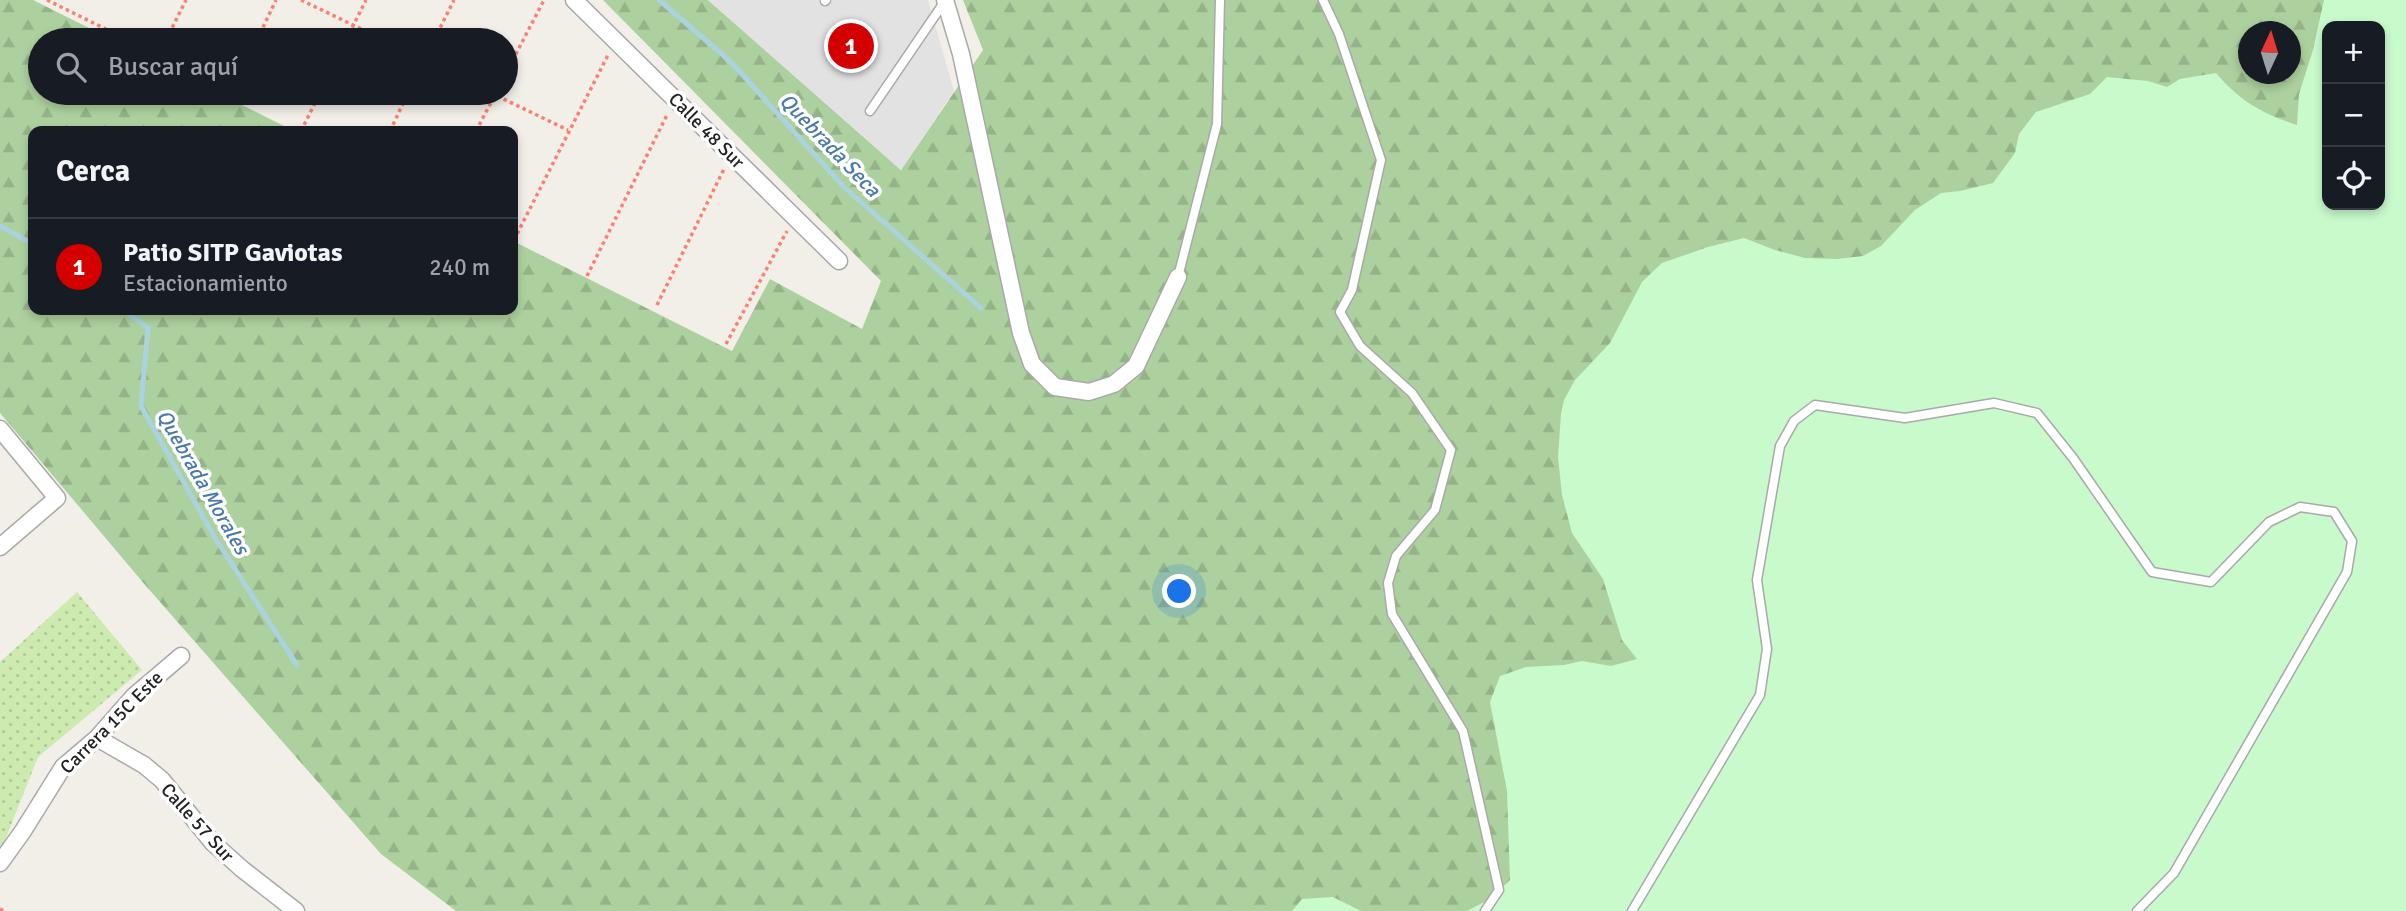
<!DOCTYPE html>
<html lang="es">
<head>
<meta charset="utf-8">
<style>
	:root { --surface:#171b24; --page:#20242c; --text:#f1f3f6; --muted:#9ea1a6; --line:#363941; --accent:#d40000 }
	body { margin:0; font-family:Signika,sans-serif; background:var(--page); color:var(--text) }
	.controls { position:absolute; right:21px; top:21px; display:grid; overflow:hidden; border-radius:14px; box-shadow:0 4px 10px #0003 }
	.controls button { width:63px; height:63px; display:grid; place-items:center; padding:0; border:0; border-bottom:2px solid var(--line); background:var(--surface); color:var(--text); font:35px sans-serif }
	.compass { position:absolute; left:2238px; top:21px; width:63px; height:63px; border-radius:50%; background:var(--surface); box-shadow:0 4px 10px #0003; rotate:4deg }
	.you { position:absolute; left:1180px; top:592px; width:24px; height:24px; margin:-18px; border:5px solid #fff; border-radius:50%; background:#1a73e8; box-shadow:0 0 0 10px #1a73e833 }
	.badge { display:grid; place-items:center; width:46px; height:46px; border-radius:50%; background:var(--accent); color:#fff; font-size:23px; font-weight:700 }
	.pin { position:absolute; translate:-50% -50%; border:4px solid #fff; box-shadow:0 2px 7px #0006 }
	.list { margin:0; padding:0; list-style:none }
	h2 { display:flex; justify-content:space-between; align-items:center; height:91px; margin:0; padding:0 28px; font-size:30px }
	h2 small { font-size:23px; font-weight:400; color:var(--muted) }
	.list li { display:grid; grid-template-columns:46px 1fr auto; gap:21px; align-items:center; box-sizing:border-box; height:98px; padding:0 28px; border-top:2px solid var(--line) }
	.list b { display:block; font-size:26px; white-space:nowrap }
	.list p { margin:0; font-size:23px; white-space:nowrap; color:var(--muted) }
	.list em { font-size:23px; font-style:normal; color:var(--muted) }
	.icon { flex:none; width:38px; height:38px; fill:none; stroke:currentColor; stroke-width:2; stroke-linecap:round; stroke-linejoin:round }
	.map { position:relative; flex:none; width:2406px; height:911px; overflow:hidden }
	.search { position:absolute; background:var(--surface); box-shadow:0 4px 10px #0003; left:28px; top:28px; width:490px; height:77px; display:flex; align-items:center; gap:18px; box-sizing:border-box; padding:0 24px; border-radius:38px; color:var(--muted); font-size:26px }
	.panel { position:absolute; background:var(--surface); box-shadow:0 4px 10px #0003; left:28px; top:126px; width:490px; height:189px; border-radius:14px }
	.map>svg:first-child { display:block }
</style>
</head>
<body>
<div class="map">
<svg width="2406" height="911" viewBox="0 0 2406 911">
	<defs>
		<pattern id="grass-dots" width="8" height="8" patternUnits="userSpaceOnUse" patternTransform="scale(1.75)"><rect width="8" height="8" fill="#cdebb0"/><path d="M2 2h.1M6 6h.1" fill="none" stroke="#b0c997" stroke-width="1.8" stroke-linecap="round"/></pattern>
		<pattern id="forest-firs" width="22" height="20" patternUnits="userSpaceOnUse" patternTransform="scale(1.75)"><rect width="22" height="20" fill="#add19e"/><path d="M5 1l3.5 6h-7zM16 11l3.5 6h-7z" fill="#95b388"/></pattern>
	</defs>
	<rect width="100%" height="100%" fill="#f2efe9"/>
	<path fill="url(#grass-dots)" d="M77,592l65,78 -104,87 -38,96v-191z"/>
	<path fill="url(#forest-firs)" fill-rule="evenodd" d="M0,0h33l80,40h-73v53h178l76,38h-261v179h480v-69l219,110 38,-72 92,50 19,-48 -278,-281h105l193,170 82,-120 -20,-50h1443v911h-1950l-75,-57 -235,-268 -146,-173zM2327,26h53v179h-53zM2248,32h42v42h-42z"/>
	<path fill="#c8facc" fill-rule="evenodd" d="M2324,0h82v911h-939l23,-12 20,-19 -3,-89 -17,-89 10,-26 26,-9 38,-2 18,-4 29,5 26,-7 -15,-19 -19,-61 -31,-46 -10,-38 -4,-38 3,-43 3,-14 11,-20 35,-37 32,-61 20,-19 46,-16 36,-9 31,12 30,8 32,1 26,-3 18,-10 34,-36 26,-17 19,-2 33,-8 22,-30 4,-19 17,-22 54,-18 17,-17 41,4 19,6 13,-8 36,-6c24,28 45,40 81,52l2,-31 14,-44zM2327,26h53v179h-53z
		M1333,897l28,14h-69l10,-12z"/>
	<path fill="#e2e2e2" d="M708,0h220l26,91 -53,79z"/>
	<g fill="none" stroke-linecap="round" stroke-linejoin="round">
		<path stroke="#aad3df" stroke-width="5" d="M659,0l71,61 114,126 137,121
			M0,226l33,18
			M124,310l24,18 -7,78 74,132 82,127"/>
		<defs>
			<path id="service" d="M1323,0l16,34 42,126 -29,130 -12,22 20,34 52,47 39,57 -16,60 -39,46 -8,27 4,31 71,117 36,159 -14,21
				M825,1l1,-1
				M870,111l75,-110
				M1178,277l39,-153 3,-124
				M1632,911l128,-216 7,-46 -10,-69 23,-134 14,-25 21,-16 90,13 89,-15 43,10 36,45 79,114 59,10 58,-60 31,-15 34,5 18,29 -5,31 -173,301 -37,38"/>
			<path id="minor" d="M574,0l265,261
				M945,0l16,54 60,279 11,31 23,23 34,5 25,-8 22,-18 42,-89
				M0,429l57,69 -57,49
				M97,738l47,27 18,15 51,63 29,26 54,42
				M0,863l23,-32 40,-64 34,-29 37,-42 47,-40"/>
		</defs>
		<use href="#service" stroke="#a9a9a9" stroke-width="11"/>
		<use href="#minor" stroke="#a9a9a9" stroke-width="19"/>
		<path stroke="#fa8072" stroke-width="3.5" stroke-dasharray="3.5 3.5" stroke-linecap="butt" d="M47,0l81,40
			M301,0l83,40
			M166,40l20,-40
			M257,40l19,-40
			M346,40l20,-40
			M434,40l20,-40
			M506,73l38,-73
			M491,93l77,37
			M228,101l4,-8
			M301,131l19,-38
			M390,131l18,-38
			M476,131l19,-36
			M514,240l94,-185
			M587,276l81,-163
			M657,305l67,-136
			M726,344l61,-113
			M0,909l4,2"/>
		<use href="#service" stroke="#fff" stroke-width="8"/>
		<use href="#minor" stroke="#fff" stroke-width="16"/>
	</g>
	<g text-anchor="middle" stroke-width="7" stroke-linejoin="round" paint-order="stroke">
		<g font-size="19" fill="#222" stroke="#fff">
			<text transform="translate(707 130) rotate(45)" y="7">Calle 48 Sur</text>
			<text transform="translate(111 722) rotate(-45)" y="7">Carrera 15C Este</text>
			<text transform="translate(198 822) rotate(48)" y="7">Calle 57 Sur</text>
		</g>
		<g font-size="21" font-style="italic" fill="#4a7aab" stroke="#fff">
			<text transform="translate(830 145) rotate(46)" y="7">Quebrada Seca</text>
			<text transform="translate(203 482) rotate(60)" y="7">Quebrada Morales</text>
		</g>
	</g>
</svg>
<div class="controls">
<button>+</button>
<button>−</button>
<button><svg class="icon" aria-label="locate" viewBox="0 0 24 24"><circle cx="12" cy="12" r="6"/><path d="M12 2v4M12 18v4M2 12h4M18 12h4"/></svg></button>
</div>
<svg class="compass" viewBox="-18 -18 36 36"><path d="M0-13l5 13h-10z" fill="#e53935"/><path d="M0 13l5-13h-10z" fill="#9ea1a6"/></svg>
<div class="you"></div>
<div class="pin badge" style="left:851px;top:46px">1</div>
<div class="search"><svg class="icon" aria-label="search" viewBox="0 0 24 24"><circle cx="10" cy="10" r="6"/><path d="M15 15l6 6"/></svg>Buscar aquí</div>
<section class="panel">
<h2>Cerca<small></small></h2>
<ul class="list">
<li><span class="badge">1</span><div><b>Patio SITP Gaviotas</b><p>Estacionamiento</p></div><em>240 m</em></li>
</ul>
</section>
</div>
</body>
</html>
